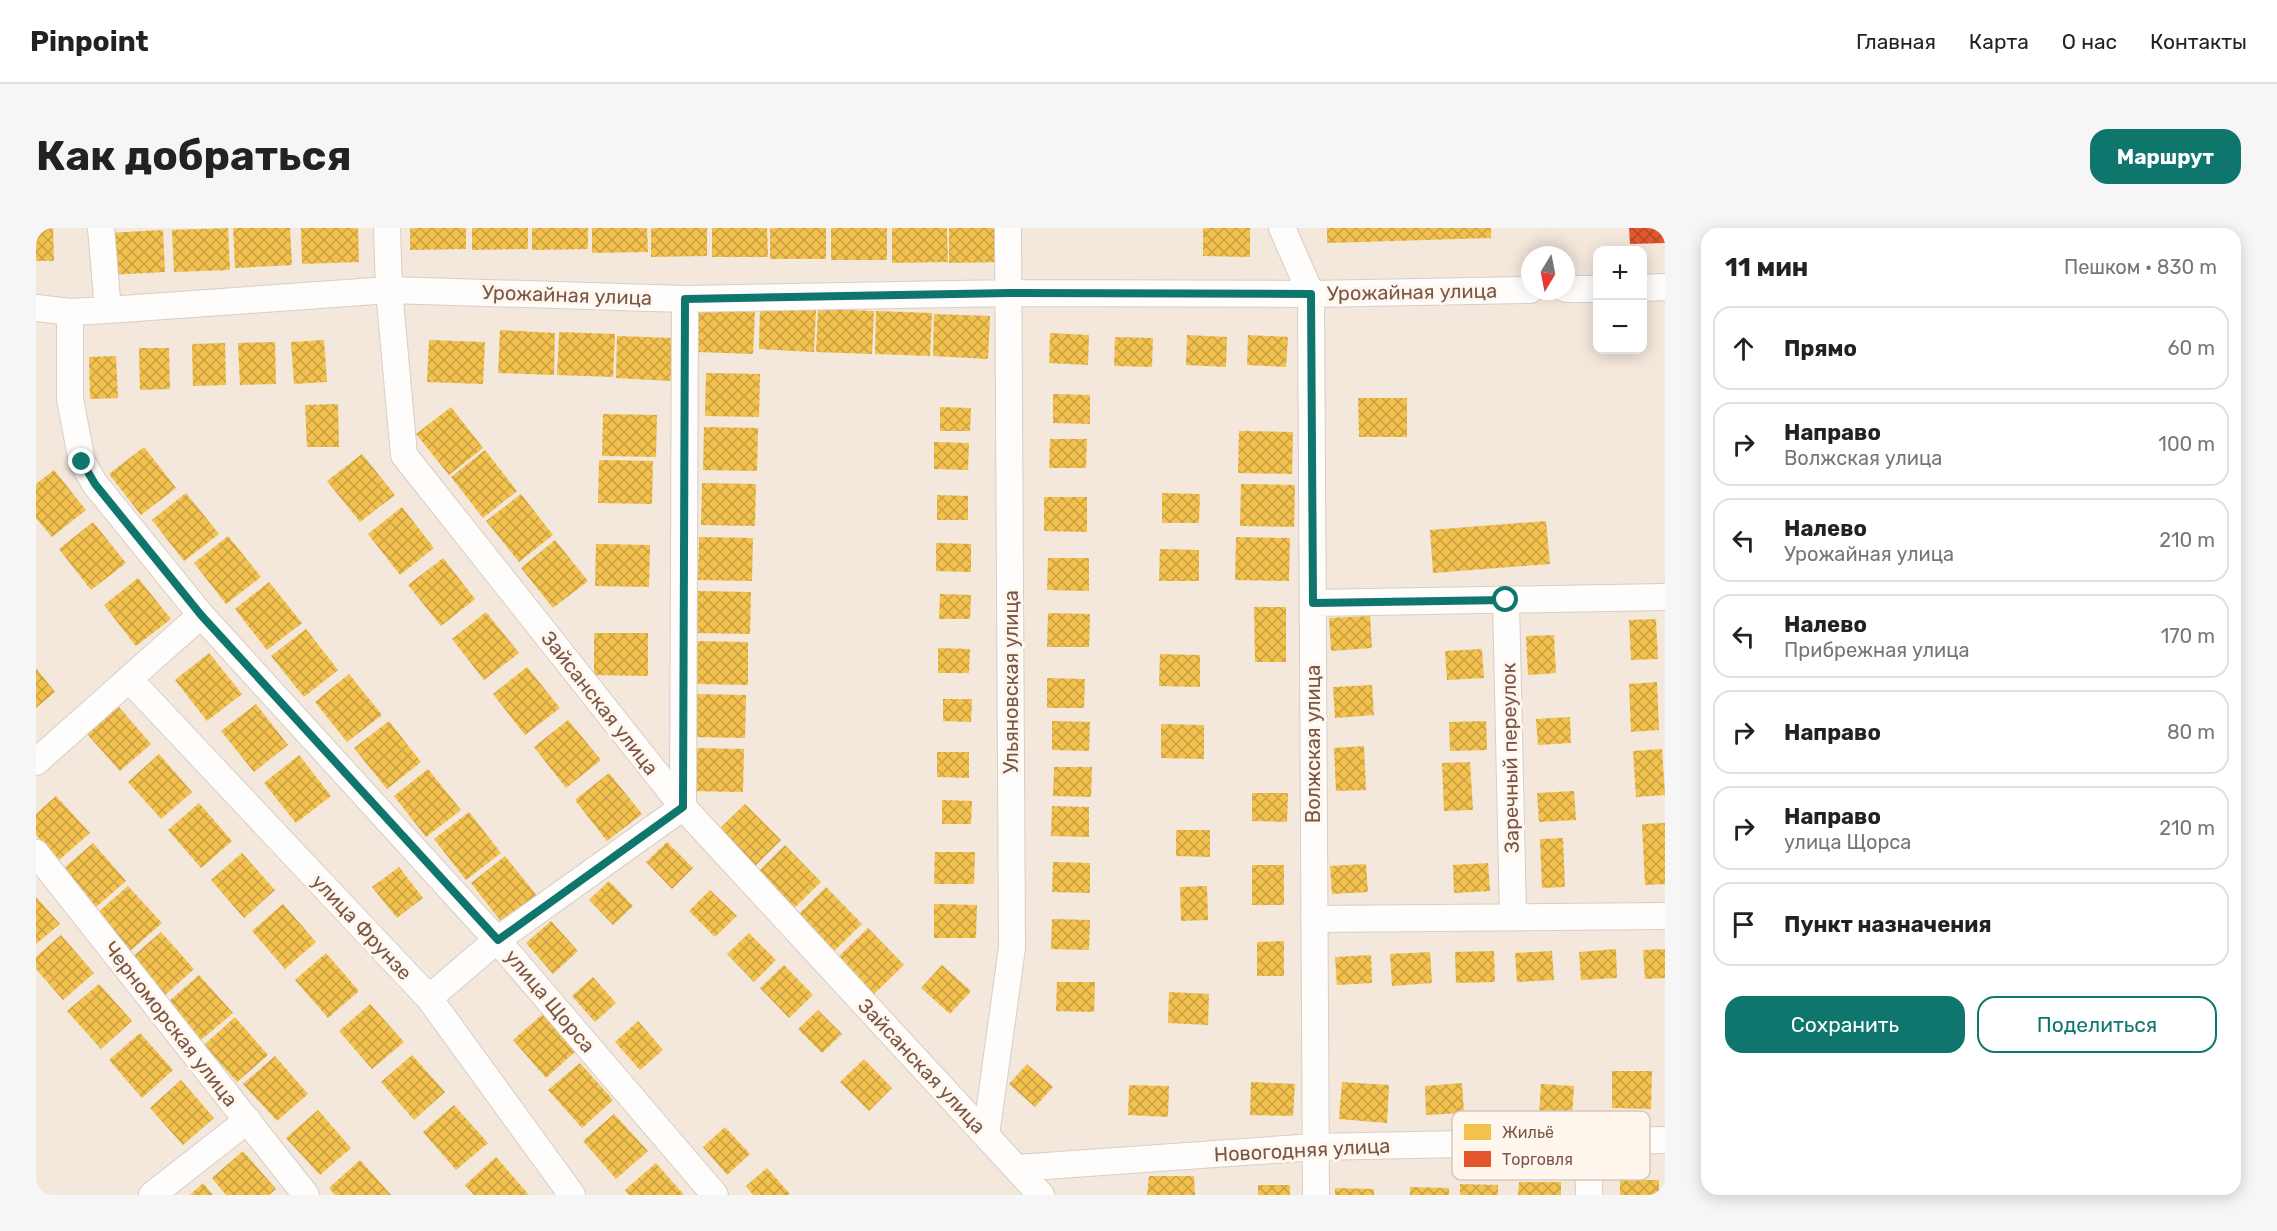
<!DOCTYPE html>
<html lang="ru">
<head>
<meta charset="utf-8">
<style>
	:root { --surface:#fff; --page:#f6f6f6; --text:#222; --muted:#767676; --line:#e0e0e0; --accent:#0f766e }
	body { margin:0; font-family:Rubik,sans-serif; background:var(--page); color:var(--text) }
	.controls { position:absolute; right:18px; top:18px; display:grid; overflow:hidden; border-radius:12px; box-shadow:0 3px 15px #0003 }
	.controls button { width:54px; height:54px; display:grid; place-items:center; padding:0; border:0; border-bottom:2px solid var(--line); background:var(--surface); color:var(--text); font:30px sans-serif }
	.compass { position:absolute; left:1485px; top:18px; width:54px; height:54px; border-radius:50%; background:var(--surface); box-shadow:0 3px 15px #0003; rotate:190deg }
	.stop { position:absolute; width:18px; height:18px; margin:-14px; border:4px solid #0f766e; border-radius:50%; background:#fff }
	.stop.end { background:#0f766e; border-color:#fff; box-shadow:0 2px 6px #0008 }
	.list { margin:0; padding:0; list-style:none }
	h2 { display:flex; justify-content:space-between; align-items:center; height:78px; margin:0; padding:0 24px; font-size:26px }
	h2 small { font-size:20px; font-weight:400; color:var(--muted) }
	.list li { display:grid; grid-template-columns:39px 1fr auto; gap:18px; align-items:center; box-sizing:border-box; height:84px; margin:0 12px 12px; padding:0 12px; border:2px solid var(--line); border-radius:18px }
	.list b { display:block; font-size:22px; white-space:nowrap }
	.list p { margin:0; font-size:20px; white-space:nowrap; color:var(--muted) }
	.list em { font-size:20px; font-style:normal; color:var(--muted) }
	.actions { display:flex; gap:12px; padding:18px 24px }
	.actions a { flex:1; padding:14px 0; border:2px solid var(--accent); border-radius:18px; text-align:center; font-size:21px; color:var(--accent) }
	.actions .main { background:var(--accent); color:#fff }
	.icon { flex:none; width:33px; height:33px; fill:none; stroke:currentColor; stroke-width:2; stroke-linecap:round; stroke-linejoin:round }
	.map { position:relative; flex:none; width:1629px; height:967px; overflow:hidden; border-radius:18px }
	header { display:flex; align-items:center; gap:36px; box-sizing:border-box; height:84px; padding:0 30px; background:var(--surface); border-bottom:2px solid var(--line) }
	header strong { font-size:28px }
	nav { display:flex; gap:33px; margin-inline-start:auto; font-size:21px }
	.intro { display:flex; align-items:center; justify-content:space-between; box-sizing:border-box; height:144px; padding:0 36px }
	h1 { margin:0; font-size:42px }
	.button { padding:15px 27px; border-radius:18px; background:var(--accent); color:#fff; font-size:21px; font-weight:700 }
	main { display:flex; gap:36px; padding:0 36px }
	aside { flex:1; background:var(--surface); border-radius:18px; box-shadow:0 3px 15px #0003 }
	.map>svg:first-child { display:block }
</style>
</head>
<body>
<header>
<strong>Pinpoint</strong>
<nav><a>Главная</a><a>Карта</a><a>О нас</a><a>Контакты</a></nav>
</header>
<div class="intro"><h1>Как добраться</h1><a class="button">Маршрут</a></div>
<main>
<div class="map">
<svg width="1629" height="967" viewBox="0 0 1629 967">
	<defs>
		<pattern id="homes-cross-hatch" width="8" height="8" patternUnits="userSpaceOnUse" patternTransform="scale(1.5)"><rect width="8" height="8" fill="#f2c14e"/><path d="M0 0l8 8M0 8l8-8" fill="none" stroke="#c9a043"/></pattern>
		<pattern id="shops-cross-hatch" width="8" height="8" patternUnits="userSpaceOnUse" patternTransform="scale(1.5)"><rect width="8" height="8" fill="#e4572e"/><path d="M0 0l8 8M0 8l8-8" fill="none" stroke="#b44828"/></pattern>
	</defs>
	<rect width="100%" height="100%" fill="#f8f2ec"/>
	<path fill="#f4e7db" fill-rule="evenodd" d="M0,0h1629v967h-1629zM1562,22h44v100h-44zM1494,27h36v36h-36z"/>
	<path fill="url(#homes-cross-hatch)" d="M0,0h17l1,33h-18z
		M192,0l2,42 -56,2 -2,-42z
		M197,0h57l2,37 -57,3z
		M265,0h57l1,34 -57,2z
		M374,0h56v21l-56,1z
		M436,0h56v21l-56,1z
		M496,0h56v21l-56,1z
		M556,0h55l1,24 -56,1z
		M615,0h56v28l-56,1z
		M676,0h55l1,29h-56z
		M734,0h56v31h-56z
		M795,0h56v32h-56z
		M856,0h55l1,34 -56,1z
		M913,0h56v34l-56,1z
		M1167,0h47v29l-47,-1z
		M1291,0h164v10l-164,5z
		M127,2l2,42 -57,3 -1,-42z
		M724,79l56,2 -2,43 -55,-3z
		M663,81l56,3 -2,42 -55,-2z
		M782,81l56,2 -2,43 -56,-2z
		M840,83l56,2 -2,43 -55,-2z
		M898,86l56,2 -2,43 -55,-3z
		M464,102l55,3 -1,42 -56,-2z
		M523,104l56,2 -2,43 -56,-2z
		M1014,105l39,2 -1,30 -39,-2z
		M1151,107l40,2 -1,30 -40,-2z
		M1212,107l40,2 -2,30 -39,-2z
		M581,108l56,2 -2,43 -55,-3z
		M1079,109l38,1 -1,29 -38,-1z
		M288,112l3,42 -33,2 -3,-42z
		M393,112l56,2 -2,42 -56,-2z
		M239,114l1,42 -36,1 -2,-42z
		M189,115l1,42 -33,1 -1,-42z
		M103,120h30l1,41 -30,1z
		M80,128l2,42 -28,1 -1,-42z
		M670,145l54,1 -1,43 -54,-1z
		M1017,166l37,1v29l-37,-1z
		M1322,170h49v39h-48z
		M302,176l1,43h-32l-2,-42z
		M415,179l32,41 -34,27 -33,-41z
		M904,179l31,1 -1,23h-30z
		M567,186l54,1 -1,42 -54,-1z
		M668,199l54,1 -1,43 -54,-1z
		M1203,203l54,1 -1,42 -54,-1z
		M1014,211h37l-1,29h-37z
		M898,214l35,1 -1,27 -34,-1z
		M108,219l32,41 -35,27 -32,-41z
		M449,222l32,41 -34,27 -32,-41z
		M326,226l33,41 -35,27 -33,-41z
		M563,232l54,1 -1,43 -54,-1z
		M18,242l32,40 -34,27 -16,-19v-34z
		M666,255l54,1 -1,42 -54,-1z
		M1205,256l54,1 -1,42 -54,-1z
		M150,265l33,41 -35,27 -32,-41z
		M1126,265l38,1 -1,29h-37z
		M485,266l32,41 -34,27 -33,-41z
		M901,267l31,1v24h-31z
		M1008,269h43v35l-43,-1z
		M366,279l32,41 -34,27 -32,-41z
		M1510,293l4,43 -117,9 -3,-43z
		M57,294l33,41 -35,27 -32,-41z
		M192,308l33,41 -35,27 -32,-41z
		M663,309l54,1 -1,43 -54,-1z
		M1200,309l54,1 -1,43 -54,-1z
		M519,312l33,41 -35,27 -32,-40z
		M900,315l35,1v28l-35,-1z
		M560,316l54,1 -1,42 -54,-1z
		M1124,321l39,1v31h-40z
		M407,330l32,41 -34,27 -33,-41z
		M1012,330h41v33l-42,-1z
		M102,350l33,41 -35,27 -32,-41z
		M233,354l33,41 -35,27 -32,-41z
		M661,363l54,1 -1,42 -54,-1z
		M904,366l31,1 -1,24h-31z
		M1218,379h32v55h-31z
		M450,384l33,41 -35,27 -32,-41z
		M1012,385l42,1 -1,33h-42z
		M1334,388l2,32 -41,3 -2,-33z
		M1620,391l2,40 -27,1 -2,-40z
		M270,401l32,41 -34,27 -33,-41z
		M558,405h54v43l-54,-1z
		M1518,407l2,38 -28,2 -2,-39z
		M658,413l54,1v43l-54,-1z
		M902,420l32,1 -1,24h-31z
		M1446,421l2,29 -37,2 -2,-29z
		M173,425l33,41 -35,27 -32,-41z
		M1124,426l40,1v32l-41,-1z
		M491,439l33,41 -35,27 -32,-41z
		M0,440l19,24 -19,16z
		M313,446l33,41 -35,27 -32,-40z
		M1011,450l38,1 -1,29h-37z
		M1621,454l2,48 -28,2 -2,-48z
		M1336,457l2,30 -39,3 -2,-31z
		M656,466l54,1 -1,43 -54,-1z
		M907,471h29l-1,23 -28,-1z
		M220,476l32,41 -34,27 -33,-41z
		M82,478l33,38 -31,27 -33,-37z
		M1534,489l1,26 -33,2 -2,-26z
		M532,492l33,40 -35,28 -32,-41z
		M353,493l32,41 -34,27 -33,-41z
		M1016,493l38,1 -1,29 -37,-1z
		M1450,493l1,29 -37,1 -1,-29z
		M1125,496l43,1v34l-43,-1z
		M1328,518l2,44 -30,1 -2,-43z
		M654,520l54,1 -1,43 -54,-1z
		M1626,521l3,46 -29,2 -3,-46z
		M901,524h32v26l-32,-1z
		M123,526l33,38 -31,27 -33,-37z
		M263,527l32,41 -35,27 -32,-40z
		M1434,534l3,48 -29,1 -2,-48z
		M1018,539h38l-1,30 -38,-1z
		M392,541l33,41 -35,27 -32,-41z
		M573,545l33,41 -35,27 -32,-41z
		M1538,563l2,29 -37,2 -2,-29z
		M1216,565h36l-1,29 -35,-1z
		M20,568l34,37 -32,28 -22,-26v-21z
		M906,572l30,1 -1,23h-29z
		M163,575l33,38 -31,27 -33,-38z
		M709,576l36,36 -30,30 -36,-37z
		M1016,578l37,1v30l-38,-1z
		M433,584l32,41 -35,27 -32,-41z
		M1629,595v61l-20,1 -3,-61z
		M1140,602h34v27l-34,-1z
		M1527,610l2,49 -23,1 -2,-49z
		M631,614l26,26 -21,21 -26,-27z
		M57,615l33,38 -31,27 -33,-38z
		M749,617l36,37 -30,29 -36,-36z
		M899,624h40l-1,32h-40z
		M206,625l33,37 -31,28 -33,-38z
		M469,628l33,41 -35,27 -32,-41z
		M1017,634l37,1v30l-38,-1z
		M1452,635l2,28 -36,2 -1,-28z
		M1330,636l2,28 -36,2 -2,-28z
		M1216,637h32v40h-32z
		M363,639l24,31 -26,20 -25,-31z
		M573,653l24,25 -20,19 -24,-25z
		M92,658l34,37 -32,28 -33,-38z
		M1171,658l1,34 -27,1 -1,-34z
		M790,659l36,37 -30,29 -36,-36z
		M674,662l27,26 -22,21 -26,-26z
		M0,669l24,27 -24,20z
		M247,676l33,38 -31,27 -33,-38z
		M898,676l43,1 -1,33h-42z
		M1016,691l38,1 -1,30 -38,-1z
		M515,693l27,30 -25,23 -27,-31z
		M832,700l36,37 -30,29 -36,-37z
		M125,704l33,37 -31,28 -33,-38z
		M713,705l27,27 -22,22 -27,-28z
		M25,707l33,38 -31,27 -27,-31v-12z
		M1248,713v35h-27v-34z
		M1580,721l1,29 -36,2 -2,-28z
		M1629,721v29l-20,1 -2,-29z
		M1458,723l1,31 -39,1 -1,-31z
		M1516,723l2,29 -37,2 -2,-29z
		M1394,724l2,31 -40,3 -2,-32z
		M290,725l33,38 -31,27 -33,-38z
		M1335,727l1,28 -35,2 -2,-28z
		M748,737l29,30 -24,23 -29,-30z
		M906,737l29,26 -21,23 -29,-26z
		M163,747l34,38 -32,27 -33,-38z
		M557,749l23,26 -21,19 -23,-26z
		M1021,754h38l-1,30 -38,-1z
		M63,756l33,37 -31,28 -34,-38z
		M1133,764l40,2 -1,31 -40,-2z
		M334,776l34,38 -32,27 -33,-38z
		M782,782l24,24 -20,19 -24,-24z
		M508,785l33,37 -31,28 -33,-38z
		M199,789l33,38 -31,27 -33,-37z
		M602,793l25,29 -23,20 -25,-28z
		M104,805l33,37 -31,28 -33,-38z
		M376,827l33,37 -31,28 -33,-38z
		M239,828l33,38 -31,27 -34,-37z
		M828,831l28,29 -23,23 -29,-29z
		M544,835l33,37 -31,28 -34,-38z
		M991,836l26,23 -18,20 -26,-23z
		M1576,843h40l-1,38 -39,-1z
		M145,852l33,38 -31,27 -33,-37z
		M1215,854l44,2 -2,32 -43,-1z
		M1306,854l47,3 -2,38 -48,-4z
		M1426,855l2,30 -38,2 -1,-29z
		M1505,856l33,2 -2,33 -33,-3z
		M1093,857l40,1 -1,31 -40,-2z
		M418,877l34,38 -32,27 -33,-38z
		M282,882l33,38 -31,27 -34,-37z
		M578,886l34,37 -32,28 -33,-38z
		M689,899l25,27 -23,21 -24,-28z
		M207,923l33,38 -7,6h-43l-14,-17z
		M460,929l33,38h-55l-9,-10z
		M324,932l31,35h-56l-6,-7z
		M620,935l28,32h-55l-4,-5z
		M731,940l23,26 -2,1h-35l-7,-9z
		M1113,948h45l1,19h-48z
		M1584,952h39v15h-39z
		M1483,954h42v13h-43z
		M167,955l10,12h-23z
		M1424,956l38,1v10h-38z
		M1222,957h32v10h-32z
		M1374,959l39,1v7h-39z
		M1299,960l39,1v6h-39z"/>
	<path fill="url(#shops-cross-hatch)" d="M1593,0h36v15l-35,1z"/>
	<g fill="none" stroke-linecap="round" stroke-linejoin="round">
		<defs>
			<path id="minor" d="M65,0l7,82
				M351,0l2,62 15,165 279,352 358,388
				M1246,0l29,66 5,901
				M1606,60l23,-1
				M1530,61h32
				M0,80l34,4 38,-2 281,-20 296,9 325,-6 301,1 219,-4
				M34,84v87l12,63 13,22 106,131 296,325 218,255
				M1470,372l7,317
				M1277,375l352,-6
				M93,451l300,319 143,197
				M0,534l165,-147
				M0,625l270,342
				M1278,691l351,-3
				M393,770l68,-58 186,-133 2,-508
				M950,907l26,-187 -4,-720
				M1552,913l1,54
				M981,940l297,-21 351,-7
				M116,967l96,-75"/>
		</defs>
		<use href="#minor" stroke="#d7cec8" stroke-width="28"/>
		<use href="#minor" stroke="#fefdfc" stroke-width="26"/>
	</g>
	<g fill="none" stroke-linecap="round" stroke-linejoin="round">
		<path stroke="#0f766e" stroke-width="8" d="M46,234l13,22 106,131 297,325 185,-133 2,-508 325,-6 301,1 2,309 193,-3"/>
	</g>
	<g text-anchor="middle" stroke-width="6" stroke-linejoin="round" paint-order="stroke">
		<g font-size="20" fill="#795748" stroke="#fff7ed">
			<text transform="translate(1376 64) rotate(-1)" y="7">Урожайная улица</text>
			<text transform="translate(531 67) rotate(2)" y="7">Урожайная улица</text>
			<text transform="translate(975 454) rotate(-90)" y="7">Ульяновская улица</text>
			<text transform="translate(564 475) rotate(52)" y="7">Зайсанская улица</text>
			<text transform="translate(1277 516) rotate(-90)" y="7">Волжская улица</text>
			<text transform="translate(1474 530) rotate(-91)" y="7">Заречный переулок</text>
			<text transform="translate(326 699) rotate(47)" y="7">улица Фрунзе</text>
			<text transform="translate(514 773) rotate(50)" y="7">улица Щорса</text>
			<text transform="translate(135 796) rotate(52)" y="7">Черноморская улица</text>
			<text transform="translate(886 838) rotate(47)" y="7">Зайсанская улица</text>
			<text transform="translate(1266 922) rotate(-3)" y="7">Новогодняя улица</text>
		</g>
	</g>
	<rect x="1416" y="883" width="198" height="69" rx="9" fill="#fff7ed" stroke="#d7c7bc" stroke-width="1.5"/>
	<rect x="1428" y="896" width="27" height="16" fill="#f2c14e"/>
	<rect x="1428" y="923" width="27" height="16" fill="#e4572e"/>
	<g font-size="16" fill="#795748">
		<text x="1466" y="910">Жильё</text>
		<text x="1466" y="937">Торговля</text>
	</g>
</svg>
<div class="controls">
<button>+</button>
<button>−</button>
</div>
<svg class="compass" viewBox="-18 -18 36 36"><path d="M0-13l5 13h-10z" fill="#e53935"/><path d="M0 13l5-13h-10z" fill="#767676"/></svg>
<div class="stop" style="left:1470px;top:372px"></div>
<div class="stop end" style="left:46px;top:234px"></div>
</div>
<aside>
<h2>11 мин<small>Пешком · 830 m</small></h2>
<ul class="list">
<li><svg class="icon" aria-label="ahead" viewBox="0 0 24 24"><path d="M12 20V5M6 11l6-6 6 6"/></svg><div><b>Прямо</b></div><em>60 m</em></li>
<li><svg class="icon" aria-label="right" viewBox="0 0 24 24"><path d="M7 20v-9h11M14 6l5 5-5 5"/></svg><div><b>Направо</b><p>Волжская улица</p></div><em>100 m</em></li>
<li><svg class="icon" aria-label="left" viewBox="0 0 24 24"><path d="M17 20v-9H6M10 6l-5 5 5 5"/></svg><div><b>Налево</b><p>Урожайная улица</p></div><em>210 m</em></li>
<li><svg class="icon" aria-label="left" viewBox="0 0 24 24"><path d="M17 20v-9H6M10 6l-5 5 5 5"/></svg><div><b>Налево</b><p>Прибрежная улица</p></div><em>170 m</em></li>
<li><svg class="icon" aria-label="right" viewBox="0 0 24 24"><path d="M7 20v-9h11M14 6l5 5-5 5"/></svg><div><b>Направо</b></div><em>80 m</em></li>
<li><svg class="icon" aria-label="right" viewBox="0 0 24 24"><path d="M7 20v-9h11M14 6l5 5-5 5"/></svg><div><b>Направо</b><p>улица Щорса</p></div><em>210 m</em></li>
<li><svg class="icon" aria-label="arrive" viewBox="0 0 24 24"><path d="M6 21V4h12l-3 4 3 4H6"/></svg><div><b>Пункт назначения</b></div></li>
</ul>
<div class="actions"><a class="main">Сохранить</a><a>Поделиться</a></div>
</aside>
</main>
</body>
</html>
